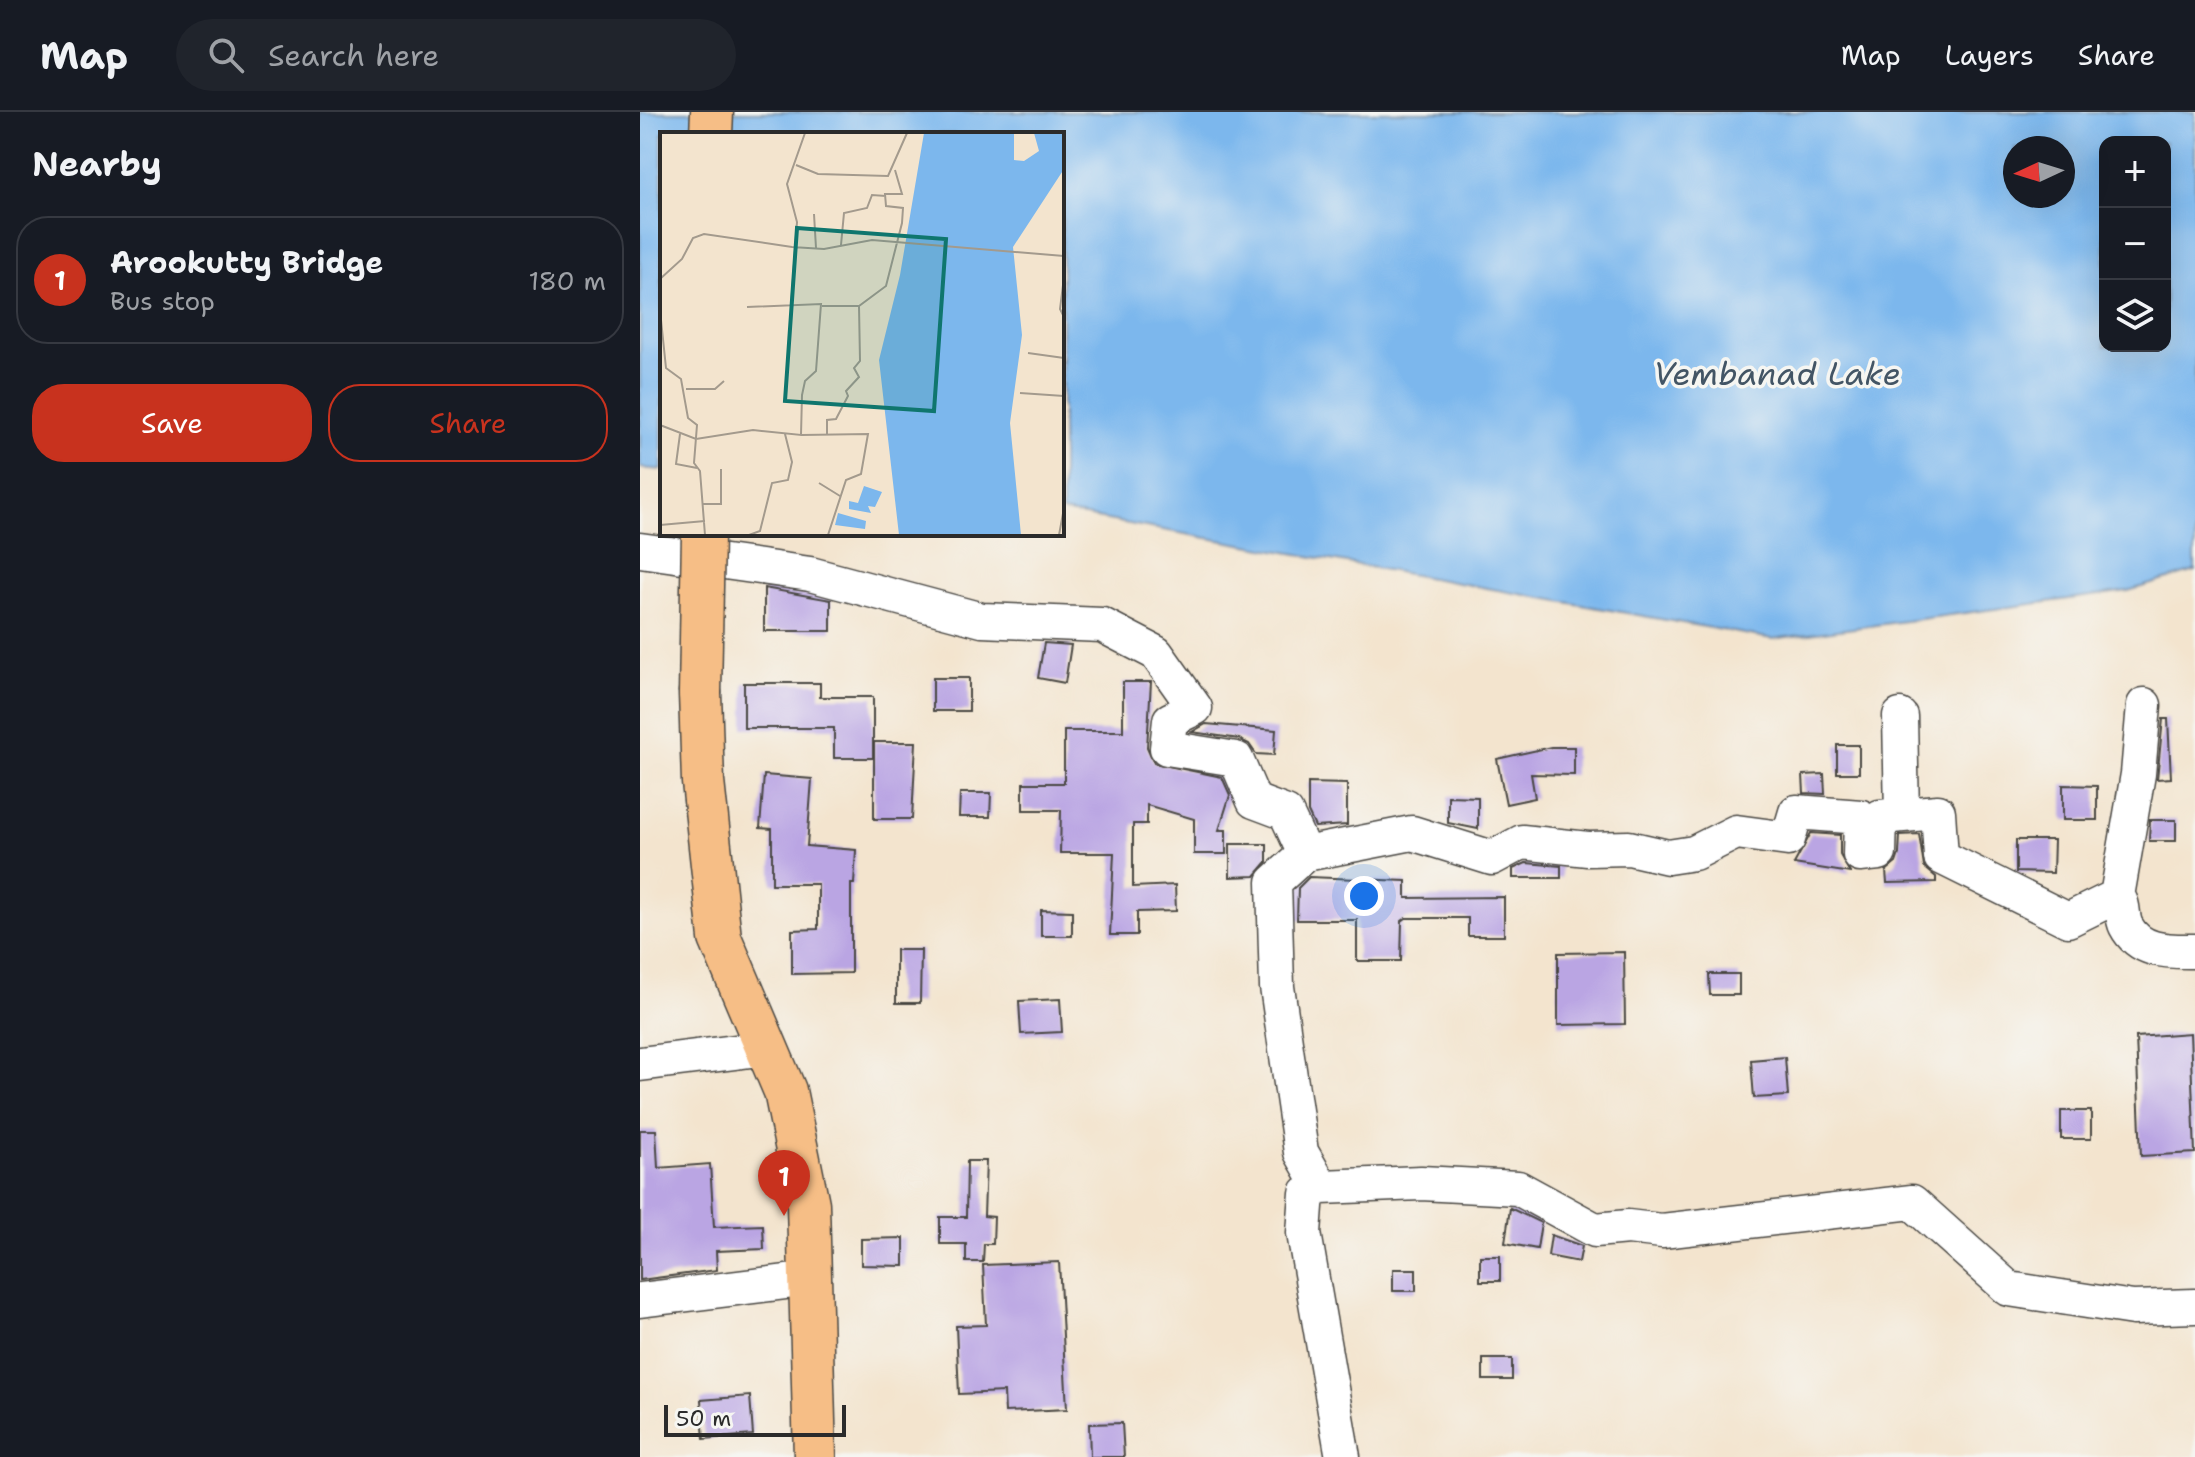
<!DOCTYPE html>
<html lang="en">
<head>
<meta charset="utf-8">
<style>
	:root { --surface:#171b24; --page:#20242c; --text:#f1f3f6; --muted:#9ea1a6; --line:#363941; --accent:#c8321e }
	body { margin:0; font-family:"Shantell Sans",sans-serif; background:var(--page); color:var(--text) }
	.controls { position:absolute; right:24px; top:24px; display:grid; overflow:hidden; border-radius:16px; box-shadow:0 8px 32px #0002 }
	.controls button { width:72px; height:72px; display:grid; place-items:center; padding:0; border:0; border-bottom:2px solid var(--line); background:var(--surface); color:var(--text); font:40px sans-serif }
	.compass { position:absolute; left:1363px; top:24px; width:72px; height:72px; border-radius:50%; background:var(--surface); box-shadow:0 8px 32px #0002; rotate:266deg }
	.scale { position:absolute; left:24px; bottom:20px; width:182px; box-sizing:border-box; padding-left:8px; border:4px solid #2b2b2b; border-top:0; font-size:22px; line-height:28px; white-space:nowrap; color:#2b2b2b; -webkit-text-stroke:6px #f6f6f2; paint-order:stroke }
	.you { position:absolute; left:724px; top:784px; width:28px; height:28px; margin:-20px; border:6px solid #fff; border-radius:50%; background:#1a73e8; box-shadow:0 0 0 12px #1a73e833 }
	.badge { display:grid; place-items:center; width:52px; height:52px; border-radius:50%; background:var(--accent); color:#fff; font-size:26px; font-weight:700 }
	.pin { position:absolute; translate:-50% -66px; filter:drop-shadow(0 2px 4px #0008) }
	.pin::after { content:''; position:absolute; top:42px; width:28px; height:24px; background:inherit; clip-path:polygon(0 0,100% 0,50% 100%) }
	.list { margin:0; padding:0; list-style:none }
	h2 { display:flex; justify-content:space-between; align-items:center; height:104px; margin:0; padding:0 32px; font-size:34px }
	h2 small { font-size:26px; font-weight:400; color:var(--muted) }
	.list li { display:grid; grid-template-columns:52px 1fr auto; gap:24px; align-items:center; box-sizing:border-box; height:128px; margin:0 16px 16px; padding:0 16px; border:2px solid var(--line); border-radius:32px }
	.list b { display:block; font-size:30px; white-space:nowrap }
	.list p { margin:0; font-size:26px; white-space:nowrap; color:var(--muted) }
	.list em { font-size:26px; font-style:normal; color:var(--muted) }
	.actions { display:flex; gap:16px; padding:24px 32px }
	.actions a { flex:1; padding:18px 0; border:2px solid var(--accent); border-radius:32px; text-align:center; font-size:28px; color:var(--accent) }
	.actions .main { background:var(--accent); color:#fff }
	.icon { flex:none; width:44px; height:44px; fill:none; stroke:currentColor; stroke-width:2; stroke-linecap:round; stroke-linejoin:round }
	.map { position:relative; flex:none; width:1555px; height:1345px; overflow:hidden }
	header { display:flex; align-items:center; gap:48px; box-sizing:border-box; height:112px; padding:0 40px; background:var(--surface); border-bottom:2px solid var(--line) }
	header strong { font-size:38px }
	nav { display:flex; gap:44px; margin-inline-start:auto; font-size:28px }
	.search { width:560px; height:72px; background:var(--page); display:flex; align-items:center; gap:20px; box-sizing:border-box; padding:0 28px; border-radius:44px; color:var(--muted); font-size:30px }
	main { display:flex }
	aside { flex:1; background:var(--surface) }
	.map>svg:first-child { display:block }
</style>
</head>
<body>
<header>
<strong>Map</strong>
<div class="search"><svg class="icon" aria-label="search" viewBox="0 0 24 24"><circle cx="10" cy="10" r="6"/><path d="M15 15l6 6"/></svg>Search here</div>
<nav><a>Map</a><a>Layers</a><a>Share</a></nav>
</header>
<main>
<aside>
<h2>Nearby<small></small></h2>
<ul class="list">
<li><span class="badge">1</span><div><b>Arookutty Bridge</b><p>Bus stop</p></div><em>180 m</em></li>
</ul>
<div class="actions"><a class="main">Save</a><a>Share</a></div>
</aside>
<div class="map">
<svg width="1555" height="1345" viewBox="0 0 1555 1345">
	<rect width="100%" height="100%" fill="#f6f6f2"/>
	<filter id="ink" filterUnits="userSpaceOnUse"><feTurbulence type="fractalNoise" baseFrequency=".0125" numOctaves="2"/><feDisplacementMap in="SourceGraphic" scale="16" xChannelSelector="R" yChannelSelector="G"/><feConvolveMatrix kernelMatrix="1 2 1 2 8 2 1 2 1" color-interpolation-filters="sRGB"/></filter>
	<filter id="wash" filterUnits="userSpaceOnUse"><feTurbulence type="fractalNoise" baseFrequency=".006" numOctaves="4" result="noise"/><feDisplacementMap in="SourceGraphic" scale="32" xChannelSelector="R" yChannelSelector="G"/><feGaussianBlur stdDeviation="1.8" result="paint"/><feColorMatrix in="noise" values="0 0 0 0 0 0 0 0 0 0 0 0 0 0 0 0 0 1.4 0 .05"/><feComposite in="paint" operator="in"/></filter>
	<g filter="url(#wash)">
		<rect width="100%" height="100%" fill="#f3e4ce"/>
		<path fill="#7cb7ed" stroke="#54718c" stroke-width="2" fill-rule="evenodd" d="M0,0h1555v459l-67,20 -356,48 -710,-127v-378h-400v336l-22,-2zM1465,30h60v204h-60zM1375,36h48v48h-48z"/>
		<g id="blocks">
			<path fill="#baa5e3" d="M124,476l67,12v31h-67z
				M404,531l27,2 -6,38 -27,-5z
				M293,566h36v33h-36z
				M483,570h28l-4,65 7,16 68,14 8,18 -11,35h7v24h-32v-35l-47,-14v19h-14v63l42,-2 1,26 -39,1v23h-27l4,-82h-54l1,-43h-38v-27h41v-52h59z
				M104,571h76v14h53v61h-39v-30h-90z
				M1523,607h5l3,59 -14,1z
				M566,612l70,6 -2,25 -18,-1 -7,-10 -10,-5 -47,-7z
				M234,630h42l-4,77h-38z
				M1197,633h22v28h-22z
				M911,635h23v28l-43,-1 4,24 -29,6 -9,-45z
				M1184,662l1,20 -21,-1 -1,-18z
				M124,663l48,4 -5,67 49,4 -2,34h-3v89l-59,1v-44l26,-1v-45h-46v-55l-12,-1z
				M668,671l39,1v41l-32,2 -7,-15z
				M1423,673l34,1v34h-34z
				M320,681h31l-1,24h-31z
				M808,684l30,1v32l-30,-6z
				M1510,708h26v21h-27z
				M1171,721l29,2v20l10,18 -56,-9z
				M1279,722l5,33 12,10v5l-49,1 -1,-12 10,-8 3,-9 1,-19z
				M1376,728h38l-1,33 -37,-1z
				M590,732h37v18l-12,14 -25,1z
				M886,751l35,3v12h-48v-9z
				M669,765l97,4v17l98,-1v39h-36v-18h-62l-4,3 -1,40h-44v-41h-60l1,-32z
				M401,798l31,1v25h-31z
				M256,838h25l-1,53h-24z
				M984,840l1,72 -67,1v-72z
				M1069,862h30v21h-29z
				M420,887l2,33 -41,2 -2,-33z
				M1550,921l5,120 -54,3 -5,-119z
				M1145,945l3,39 -34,2 -3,-38z
				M1421,999h30v28h-30z
				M0,1018h16l2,38 52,-4 4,63 49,-2 1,24 -48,2 1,19 -77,10z
				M327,1049h19l-2,55 10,1 -1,27h-9l-1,18h-17v-18h-26v-27h26z
				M870,1096l31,15 -4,26 -32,-6z
				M911,1123l31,11 -3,16 -31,-6z
				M264,1126v28l-43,-1v-26z
				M840,1144h20v25h-20z
				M419,1150l8,147 -62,3 -1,-20 -45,2 -3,-68 30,-1 -3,-60z
				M753,1157h23v22h-23z
				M843,1247h29v21h-29z
				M110,1284l3,39 -49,4 -3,-39z
				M482,1311l2,34h-34l-1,-33z"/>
		</g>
	</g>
	<g filter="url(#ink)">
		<use href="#blocks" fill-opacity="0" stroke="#494743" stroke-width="2"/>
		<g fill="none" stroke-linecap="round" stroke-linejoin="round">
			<defs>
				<path id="minor" d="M0,438l170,24 172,46 120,5 54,28 39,55 -25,12 -3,28 69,11 18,42 32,12 19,41 -31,28 3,105 24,165 20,35
					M1260,604l2,99
					M665,742l107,-21 80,25 30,-16 66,7 41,-1 39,9 26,-4 42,-21 52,7 8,-27 65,5 -1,38 19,-2 1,-36 58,-5 3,45 127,63 49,-24c8,9 4,20 9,30 14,27 43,25 69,25
					M1477,784l21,-122 6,-69
					M0,952l127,-16
					M0,1188l170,-21
					M703,1345l-39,-224 3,-40 14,-6 100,-4 97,5 77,42 33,-3 34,4 250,-29 97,87 124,19 62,-2"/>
				<path id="major" d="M71,22l1,-22
					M60,581l3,89 17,156 65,153 23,113 7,253"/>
			</defs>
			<use href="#minor" stroke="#494743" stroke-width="37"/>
			<use href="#major" stroke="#494743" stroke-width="45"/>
			<use href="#minor" stroke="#fff" stroke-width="34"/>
			<use href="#major" stroke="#f6be86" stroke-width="42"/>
			<defs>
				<path id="major-bridge" d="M60,581l3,-159"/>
			</defs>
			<use href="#major-bridge" stroke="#494743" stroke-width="45" stroke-linecap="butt"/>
			<use href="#major-bridge" stroke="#f6be86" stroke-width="42"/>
		</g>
	</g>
	<g text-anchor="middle" stroke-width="7" stroke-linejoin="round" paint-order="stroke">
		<g font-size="32" font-style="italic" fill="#435565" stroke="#f6f6f2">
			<text x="1137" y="273">Vembanad Lake</text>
		</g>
	</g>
	<g transform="translate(20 20)">
		<rect width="404" height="404" fill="#f3e4ce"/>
		<path d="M264,1h90v27l10,1 15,-10 -5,-18h30v36l-51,78 9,88 -12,88 11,112h-122l-20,-175 21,-85zM204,354l18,6 -7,15 -7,-1 3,7 -22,-4v-8l9,2zM178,381l28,8 -1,8 -30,-4z" fill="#7cb7ed"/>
		<path fill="none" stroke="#a39a8d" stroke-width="2" d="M136,33l22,9 70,2 19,-43M154,82l2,34M181,113l3,-32 23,-5 5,-13 14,1M404,145l-4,32 4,8M0,147l22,-20 11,-21 11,-4 88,13 32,2 48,-9 192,16M131,174l6,-84 -10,-38 18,-51M162,174h37l27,-20 16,-63 1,-15 -17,-2 -1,-12h17l-7,-24M0,178l6,58 15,11 7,39 9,7 -3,38 6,8 5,64M368,221l36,5M26,257h29l9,-8M360,261l44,3M0,293l36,14 57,-9 48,5 1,-40 3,-14 11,-10 5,-67 -74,3M20,302l-4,30 21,4M167,302v-14l9,-1 12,-23 -2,-5 13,-14 -5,-9 6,-7 -1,-55M141,303l67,-1 -7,40 -15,6 -18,55M404,334v41M159,351l21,13M43,372h18v-35M0,393l45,-4M89,403l11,-4 12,-48 16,-3 4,-18 -7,-28M399,403l5,-27"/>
		<path fill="#0f766e" fill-opacity="0.15" stroke="#0f766e" stroke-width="4" d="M137,96l149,11 -12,172 -149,-10z"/>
		<rect width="404" height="404" fill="none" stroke="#2b2b2b" stroke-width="4"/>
	</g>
</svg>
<div class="controls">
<button>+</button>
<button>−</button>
<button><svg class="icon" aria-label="layers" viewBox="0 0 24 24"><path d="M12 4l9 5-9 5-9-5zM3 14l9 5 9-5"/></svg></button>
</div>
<svg class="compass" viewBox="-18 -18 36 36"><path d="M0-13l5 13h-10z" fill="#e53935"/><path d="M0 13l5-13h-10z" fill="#9ea1a6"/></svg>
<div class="scale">50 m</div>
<div class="you"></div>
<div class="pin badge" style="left:144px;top:1104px">1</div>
</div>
</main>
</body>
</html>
